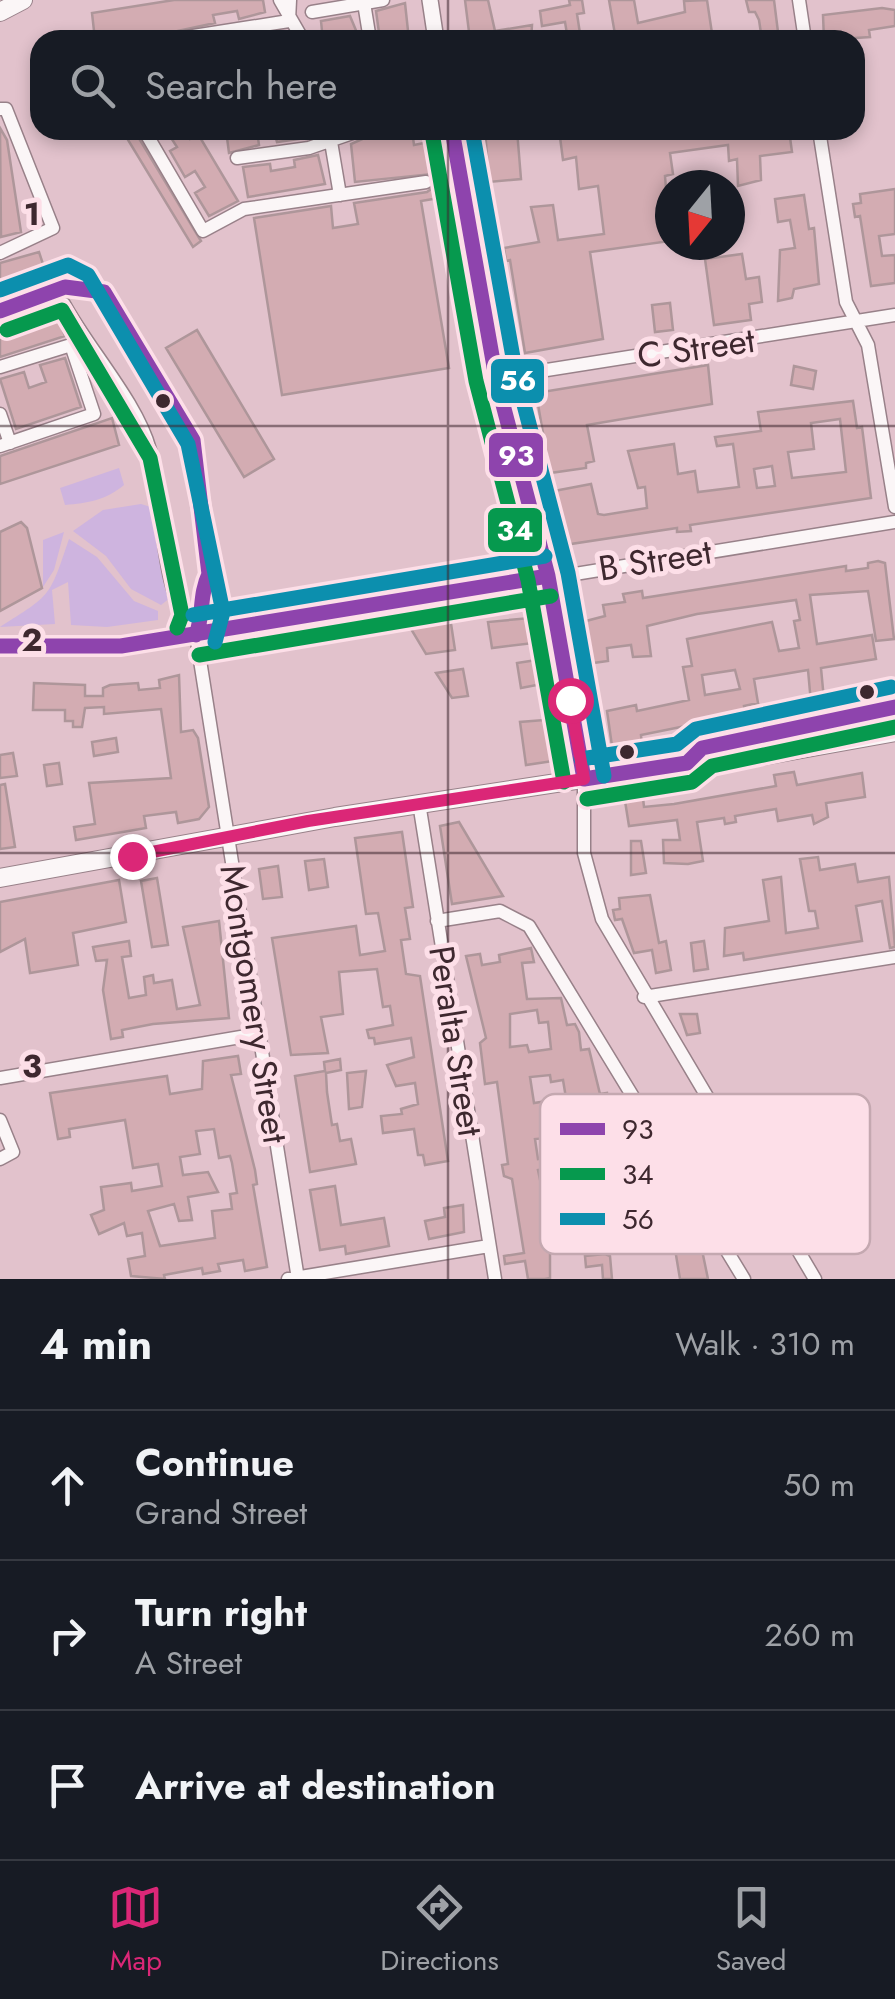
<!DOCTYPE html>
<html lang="en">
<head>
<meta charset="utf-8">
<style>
	:root { --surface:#171b24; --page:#20242c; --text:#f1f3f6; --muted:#9ea1a6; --line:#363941; --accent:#db2777 }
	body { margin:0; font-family:Jost,sans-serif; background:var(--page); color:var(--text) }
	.compass { position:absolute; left:655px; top:170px; width:90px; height:90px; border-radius:50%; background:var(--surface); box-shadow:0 5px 15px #0003; rotate:198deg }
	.stop { position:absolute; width:30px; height:30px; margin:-22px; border:8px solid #db2777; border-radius:50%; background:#fff }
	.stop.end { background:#db2777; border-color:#fff; box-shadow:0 2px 10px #0008 }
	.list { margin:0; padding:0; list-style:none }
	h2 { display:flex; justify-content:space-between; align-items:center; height:130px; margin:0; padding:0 40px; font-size:42px }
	h2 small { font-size:32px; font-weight:400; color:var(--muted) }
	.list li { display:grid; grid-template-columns:65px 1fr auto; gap:30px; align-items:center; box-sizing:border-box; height:150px; padding:0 40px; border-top:2px solid var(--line) }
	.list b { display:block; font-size:38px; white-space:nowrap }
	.list p { margin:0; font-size:32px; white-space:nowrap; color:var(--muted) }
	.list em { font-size:32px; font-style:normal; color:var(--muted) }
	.icon { flex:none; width:55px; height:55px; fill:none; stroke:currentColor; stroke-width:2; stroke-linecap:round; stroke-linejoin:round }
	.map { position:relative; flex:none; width:895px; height:1279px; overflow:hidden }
	.search { position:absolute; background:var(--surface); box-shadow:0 5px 15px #0003; left:30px; right:30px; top:30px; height:110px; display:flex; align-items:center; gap:25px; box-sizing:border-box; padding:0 35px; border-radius:30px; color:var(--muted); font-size:38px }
	.sheet { height:580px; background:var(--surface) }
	nav { display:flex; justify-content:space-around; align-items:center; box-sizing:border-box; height:140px; border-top:2px solid var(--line); background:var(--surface); font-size:28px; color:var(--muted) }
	nav a { display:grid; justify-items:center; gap:5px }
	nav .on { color:var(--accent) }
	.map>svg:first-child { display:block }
</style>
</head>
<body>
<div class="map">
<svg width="895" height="1279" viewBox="0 0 895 1279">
	<rect width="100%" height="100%" fill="#e2c2cc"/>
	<path fill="#ceb4df" d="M119,468l5,17c-18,15 -36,18 -59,20l-5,-17z
		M141,504l10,3 19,91 -9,7 -30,-16 -25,-33 -33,-25 30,-21z
		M64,532l-10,38 -11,17v-47z
		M69,539l28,18 37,44 24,10v9l-51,7 -36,-2 -3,-43 -16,8 3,34 -55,3c52,-33 49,-29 69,-88z"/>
	<path fill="#d3acb2" stroke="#ae969a" stroke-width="2.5" fill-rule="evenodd" d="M174,0h89l2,12 -26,7 -2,-8 -24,4 2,8 -56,12 -64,5 -3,-27z
		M465,0h23l7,31 37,-6 -1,15h-61z
		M569,0h13l2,13 -7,1 4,26h-13l-3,-18 -23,4 -2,-15 30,-6z
		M609,0h25l4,23 47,-11 -1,-11 23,-1 6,40h-97z
		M746,0h28l5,40h-17l-3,-20 -4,-8h-6z
		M405,3l4,37h-29l-4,-29z
		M882,8l13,2v16l-26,4 1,7 -46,3 -1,-25z
		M350,16l10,24h-47l-3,-7 12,-2 -1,-10z
		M0,128l7,12 14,92 -20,5z
		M122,130h12l67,111 -8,6z
		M166,130h19l5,9 8,-5 40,67 -29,15 -14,-23 10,-6 -10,-16 -10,6 -15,-26 7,-4z
		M226,130h79l1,8 -29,4 -2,-7 -17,3 1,7 -30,8z
		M412,130l2,15 15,-3 4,32 -78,8 -4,-38 18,-8z
		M485,130h32l4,49 -32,3z
		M611,130h178l3,22 -32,4 1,24 -23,6 -1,-27 -8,2 -1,-16 -58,8 3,21 -8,2 5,65 -80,11 13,87 -78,14 -15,-93 -4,1 -2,-13 35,-6 -8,-35 22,-2 5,35 46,-6 -6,-48 -19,3 -3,-32 -13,3 -3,-23z
		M318,155l7,29 -77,13 -5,-30 27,-3 1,7 24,-4 -1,-7z
		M435,186l4,12 -18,3 28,167 -167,27 -28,-177 77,-12 2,22 25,-4 -4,-21 73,-11z
		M895,189v45l-16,2 3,20 13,-1v28l-24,3 -11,-70 -5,1 -2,-13 8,-1 -1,-9z
		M804,195l5,34 5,-1 5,56 -25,5 -2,9 -14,3 2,-51 15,-2 -5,-28 -12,2 -3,-23z
		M39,252l6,18 -45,18v-25z
		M742,254l4,25 13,-2 3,25 -13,2 2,16 -37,5 -9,-66z
		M670,303l3,27 -18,2 -3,-27z
		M56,312l9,24 -65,21v-26z
		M197,330l77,129 -30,18 -78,-129z
		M65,358l16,49 -65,22 -16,-50 24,-7 5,16 17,-6 -6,-17z
		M708,365l4,39 -125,21 7,36 -8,2v5l-36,5 -14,-80z
		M794,366l22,5 -3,18 -22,-4z
		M853,401l4,27 5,-1 9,71 -181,27 1,6 -14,1v-4l-113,17 -10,-54 37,-7 7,30 6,1 43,-7 -2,-21 -7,1 -10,-37 46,-7 4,30 17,-3 3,21 41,-5 -6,-43 -16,2 -2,-9 46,-6 -3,-19zM840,419l6,53 -54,6 -4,-26 26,-3 -3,-26zM772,466l3,20 -18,2 -3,-19z
		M112,418l7,27 -119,39v-28z
		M21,522l6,6 15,60 -42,23v-79z
		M878,561l7,2 9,76 -18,2 -8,-50 -58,4 7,49 55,-9 4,24 -55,9 3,32 -13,3 -3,-33 -54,9 4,24 -14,3 1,8 -104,21 1,11h-30l-5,-35 29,-6 1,6 52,-11 -6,-33 9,-1 -5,-27 85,-17 7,29 20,-3 -5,-27 6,-1 -4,-20 -99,14 -50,12 4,30 -18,1 -2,-12 -24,3 1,13 -15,2 -7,-42 19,-5 -2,-11 22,-3 -2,-8 19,-3 1,7 203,-32v5l22,-3v-5zM735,670l5,19 -35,6 -3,-20z
		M450,617l5,33 -29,4 -18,-30z
		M530,618l4,25 -42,5 -4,-26z
		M543,659l4,24 -26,5 -4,-25z
		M463,669l5,27 -16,2 -16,-25z
		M179,675l2,57 12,-2 5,8 11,69 -10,12 -21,4 -2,-11 -32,4 2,12 -70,12 -2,-13 21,-3 -6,-41 82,-5 -10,-69 -57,5v-7l-19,1 -3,19h-9v-6h-8v-11h-32l1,-27 51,2v11h18v-8l7,-3 28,-2 1,7 21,-2 -1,-8z
		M544,720l9,41 -27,4 -6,-43z
		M116,738l2,14 -24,4 -2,-14z
		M13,753l4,23 -17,2v-23z
		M59,763l3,21 -15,2 -3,-21z
		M794,772l3,13 65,-12 3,24 -39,6 2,14 -14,7 -2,-9 -34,6 -2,-12 -41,7 1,6 -11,2 -1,-6 -27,4 6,39 -15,3 -24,-1 -1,-23h17l-3,-20 -48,6 -4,-25 18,-3 1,9 30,-3 102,-18 -2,-11z
		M5,784l10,63 -15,2v-64z
		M459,822l44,74 -51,8 -12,-78z
		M402,832l11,75 -8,1 5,31 -9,1 5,34 14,2 28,185 -23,4 -2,-10h-5l-4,-26 -31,4 -2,-17 21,-2 -1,-5 17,-5 -3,-21 -19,3 -9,-21 27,-8 -3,-19 -36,6 -1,-6h-5l-2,-8 26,-5 -3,-19 -7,1 -6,-38 -38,3 4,42 -22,3 7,36 -37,2 -19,-117 84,-12 4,29 25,-4 -7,-38 -12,1 -11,-76z
		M631,841h10l5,32 -15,2z
		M818,857l2,13 35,-6 3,18 31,-5 6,70 -5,1 -8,-47 -26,5 6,35 -118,19 -1,-7 -19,3 1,-28 44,-7 -6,-41 18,-3 5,56 32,-5 -3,-17h-6l-9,-52z
		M324,859l4,28 -19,3 -4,-29z
		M278,866l4,31 -19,2 -4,-30z
		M157,878l11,67 -16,2 -11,-66z
		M119,880l7,42 -53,11 5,32 -48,8 -5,-34 -25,13v-50z
		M650,895l9,48 7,-2 5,29 -15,3 -4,-23 -18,3 -12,-34 -7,1 -2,-10 7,-1 -1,-11z
		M219,921l10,97 -76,6 -31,6 1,7 -12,2 -8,-49 4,-30 -11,1 -3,-14 36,-6 2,15 -9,1 7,41 17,-3 -2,-18 9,-2 1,8 18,-3 5,29 23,-4 -17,-78z
		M704,941l4,28 -14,2 -3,-28z
		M531,948l3,14 -12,1 5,36 34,-1 6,27 8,-1 4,8 2,18 8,-1 11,45 7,-1 5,28 16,3 13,45 8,-1 9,24 8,-1 2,15 -17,3 -5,-5 -15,-39 -38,4 -3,-35 -55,5 3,20 26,-4 1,11 -27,4 4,19 23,-4 3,14 -24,4 3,22 15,-3 7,26 -19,3v27l-5,1h-17l-3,-18 -20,3 -1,-8 20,-3 -12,-74 -8,-3 -2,-11 6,-1 -11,-82 -12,2 -5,-41 6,-5 -20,-82 14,-2 2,11 18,-3 -1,-7zM537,1010l2,13 9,-1 3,27 -22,3 -2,-7 -17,2v-33zM550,1075l1,7 12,-2 3,18 -32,5 -4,-26z
		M680,1014h17l3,19 -13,2z
		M238,1056l3,18 -10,1 24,95 2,14 -4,1 14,82 -22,4 -2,-11 -25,4 2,7 -17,3 -1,-6 -38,7 1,4 -34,-3 -3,-17 17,-3 -3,-23 -15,3 -3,-13 -25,11 -8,-19 13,-5 -3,-23 30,-4 1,8 30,-5 -4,-22 -25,4 -8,-48 -56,9 1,8 -12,2 -8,-46 117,-17 3,18 32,-5 1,-28zM214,1129l5,29 11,-2 2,7 5,30 -7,1 2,15 -20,2 3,27 -55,8 -12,-35 26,-7 5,17 13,-1 -4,-23 30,-5 -10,-20 -25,3 -3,-18 20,-3 -4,-23z
		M340,1059l1,11 -15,3 1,19 5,33 5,-1 3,17 11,-2 5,25 -46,8 -15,-96 30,-5 -1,-9z
		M366,1071l-4,36 -13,2 -2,-36z
		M335,1186l6,39 43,-7 5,28 -43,8 -1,-8 -25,4 -10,-60z
		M463,1205l1,27 -35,7 -4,-18 20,-4 -1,-9z
		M678,1226l1,9 11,-2 4,19 8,-2 6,29h-28l-6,-36 -16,3 -3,-16z
		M605,1254l5,2 2,23h-9l-1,-14 -16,2 -1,-11z"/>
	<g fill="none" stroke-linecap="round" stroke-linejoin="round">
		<defs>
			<path id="minor" d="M280,0l23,40
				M799,0l6,40
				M364,3l6,37
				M312,12l71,-12
				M289,21l1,-21
				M168,40l121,-19
				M0,109h6l47,119 -53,25
				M144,130l59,101 41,-22 182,-27
				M329,130l11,65
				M819,130l27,172 22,43 27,162
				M237,158l72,-10 52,-18
				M0,311l44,-15 20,8c25,46 73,98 86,146 17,61 6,134 46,185l102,644
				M0,367l71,-22 23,69 -94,32
				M496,378l399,-63
				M0,414l10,29
				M0,646h121l54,-7 720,-117
				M584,779v74l18,66 213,360
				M419,803l76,476
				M437,921l63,-10 29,15 215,353
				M644,997l251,-40
				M0,1078l258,-44
				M0,1120l13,32 -13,7
				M288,1279l201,-33"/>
			<path id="tertiary" d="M430,0l6,40
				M452,130l44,248 52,198 36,203"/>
			<path id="secondary" d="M0,12l23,-12
				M687,763l15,-15 193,-41
				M0,878l335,-61 352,-54 20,3 188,-34"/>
		</defs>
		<use href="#minor" stroke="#988189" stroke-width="15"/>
		<use href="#tertiary" stroke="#988189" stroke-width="18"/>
		<use href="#secondary" stroke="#988189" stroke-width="20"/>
		<use href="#minor" stroke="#fbf6f7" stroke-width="12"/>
		<use href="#tertiary" stroke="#fbf6f7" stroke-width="15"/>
		<use href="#secondary" stroke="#fbf6f7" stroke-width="18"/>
		<defs>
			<path id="bus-1" d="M452,130l44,248 52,198 36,203
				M0,311l65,-24 39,5 89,148 16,134c-10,21 -5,39 -13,61
				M0,646h121l427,-70
				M584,779l103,-16 15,-15 193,-41"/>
			<path id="bus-2" d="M432,133l44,248 52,199 36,202
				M7,330l55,-20 88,148 32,157 -5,13
				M199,655l352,-59
				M587,799l105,-17 20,-16 183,-39"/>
			<path id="bus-3" d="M472,130l44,244 52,199 36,203
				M0,290l68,-25 20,10 100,169 35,168 -8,30
				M193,615l352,-59
				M581,759l96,-15 19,-15 195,-42"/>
		</defs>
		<use href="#bus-1" stroke="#fddfe8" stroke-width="22"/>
		<use href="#bus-2" stroke="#fddfe8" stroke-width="22"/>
		<use href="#bus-3" stroke="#fddfe8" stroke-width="22"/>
		<use href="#bus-1" stroke="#8e44ad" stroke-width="15"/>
		<use href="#bus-2" stroke="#06994e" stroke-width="15"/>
		<use href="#bus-3" stroke="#0c8fae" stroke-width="15"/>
	</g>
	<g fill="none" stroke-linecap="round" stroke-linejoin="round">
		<path stroke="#db2777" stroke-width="12" d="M132,856l176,-35 276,-42 -14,-79"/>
	</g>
	<path fill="none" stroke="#3e282f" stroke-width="2.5" stroke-opacity="0.55" d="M448,0v40M448,130v1149M0,426h895M0,853h895"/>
	<g fill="#3e282f" stroke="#fddfe8" stroke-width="4">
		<circle cx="163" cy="401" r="9"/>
		<circle cx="867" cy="692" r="9"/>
		<circle cx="627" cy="752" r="9"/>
	</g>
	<g text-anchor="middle" stroke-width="10" stroke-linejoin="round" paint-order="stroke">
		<g font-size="35" fill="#3e282f" stroke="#fddfe8">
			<text transform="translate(696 348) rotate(-8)" y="12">C Street</text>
			<text transform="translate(655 560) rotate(-9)" y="12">B Street</text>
			<text transform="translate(254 1004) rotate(81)" y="12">Montgomery Street</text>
			<text transform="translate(456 1041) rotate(81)" y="12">Peralta Street</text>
		</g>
	</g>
	<rect x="540" y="1094" width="330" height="160" rx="15" fill="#fddfe8" stroke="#c4a8b0" stroke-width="2.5"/>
	<rect x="560" y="1123" width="45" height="12" fill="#8e44ad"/>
	<rect x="560" y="1168" width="45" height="12" fill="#06994e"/>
	<rect x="560" y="1213" width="45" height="12" fill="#0c8fae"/>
	<g font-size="28" fill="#3e282f">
		<text x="622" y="1139">93</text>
		<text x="622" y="1184">34</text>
		<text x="622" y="1229">56</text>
	</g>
	<g font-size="32" text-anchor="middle" font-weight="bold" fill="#3e282f" stroke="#fddfe8" stroke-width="10" stroke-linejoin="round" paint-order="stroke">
		<text x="32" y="225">1</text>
		<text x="32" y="651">2</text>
		<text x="32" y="1077">3</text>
	</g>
	<g stroke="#fddfe8" stroke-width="4">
		<rect x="489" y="357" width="57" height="48" rx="10" fill="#0c8fae"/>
		<rect x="487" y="431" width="58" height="48" rx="10" fill="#8e44ad"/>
		<rect x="486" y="506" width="58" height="48" rx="10" fill="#06994e"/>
	</g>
	<g font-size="28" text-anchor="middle" font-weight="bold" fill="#fff">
		<text x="518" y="390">56</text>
		<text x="516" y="465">93</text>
		<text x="515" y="540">34</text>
	</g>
</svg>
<svg class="compass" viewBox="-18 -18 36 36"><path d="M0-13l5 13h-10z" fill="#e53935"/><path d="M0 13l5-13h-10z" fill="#9ea1a6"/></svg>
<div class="stop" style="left:570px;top:700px"></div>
<div class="stop end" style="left:132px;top:856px"></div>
<div class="search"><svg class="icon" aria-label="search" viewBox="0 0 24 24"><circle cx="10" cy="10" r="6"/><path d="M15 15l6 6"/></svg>Search here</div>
</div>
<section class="sheet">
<h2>4 min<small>Walk · 310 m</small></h2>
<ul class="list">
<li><svg class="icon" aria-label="ahead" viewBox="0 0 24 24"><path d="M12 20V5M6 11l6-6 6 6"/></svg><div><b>Continue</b><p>Grand Street</p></div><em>50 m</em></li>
<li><svg class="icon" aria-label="right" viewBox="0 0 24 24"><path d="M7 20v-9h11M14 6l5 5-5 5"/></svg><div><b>Turn right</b><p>A Street</p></div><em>260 m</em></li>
<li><svg class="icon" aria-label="arrive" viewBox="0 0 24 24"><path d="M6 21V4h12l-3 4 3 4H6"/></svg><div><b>Arrive at destination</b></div></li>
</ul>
</section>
<nav>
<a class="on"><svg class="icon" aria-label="map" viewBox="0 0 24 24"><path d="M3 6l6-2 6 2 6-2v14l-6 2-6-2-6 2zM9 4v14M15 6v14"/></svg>Map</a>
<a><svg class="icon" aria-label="directions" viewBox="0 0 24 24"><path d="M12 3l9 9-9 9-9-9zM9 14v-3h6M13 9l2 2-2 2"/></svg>Directions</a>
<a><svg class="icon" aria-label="saved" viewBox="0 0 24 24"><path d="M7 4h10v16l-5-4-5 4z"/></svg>Saved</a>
</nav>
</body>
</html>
